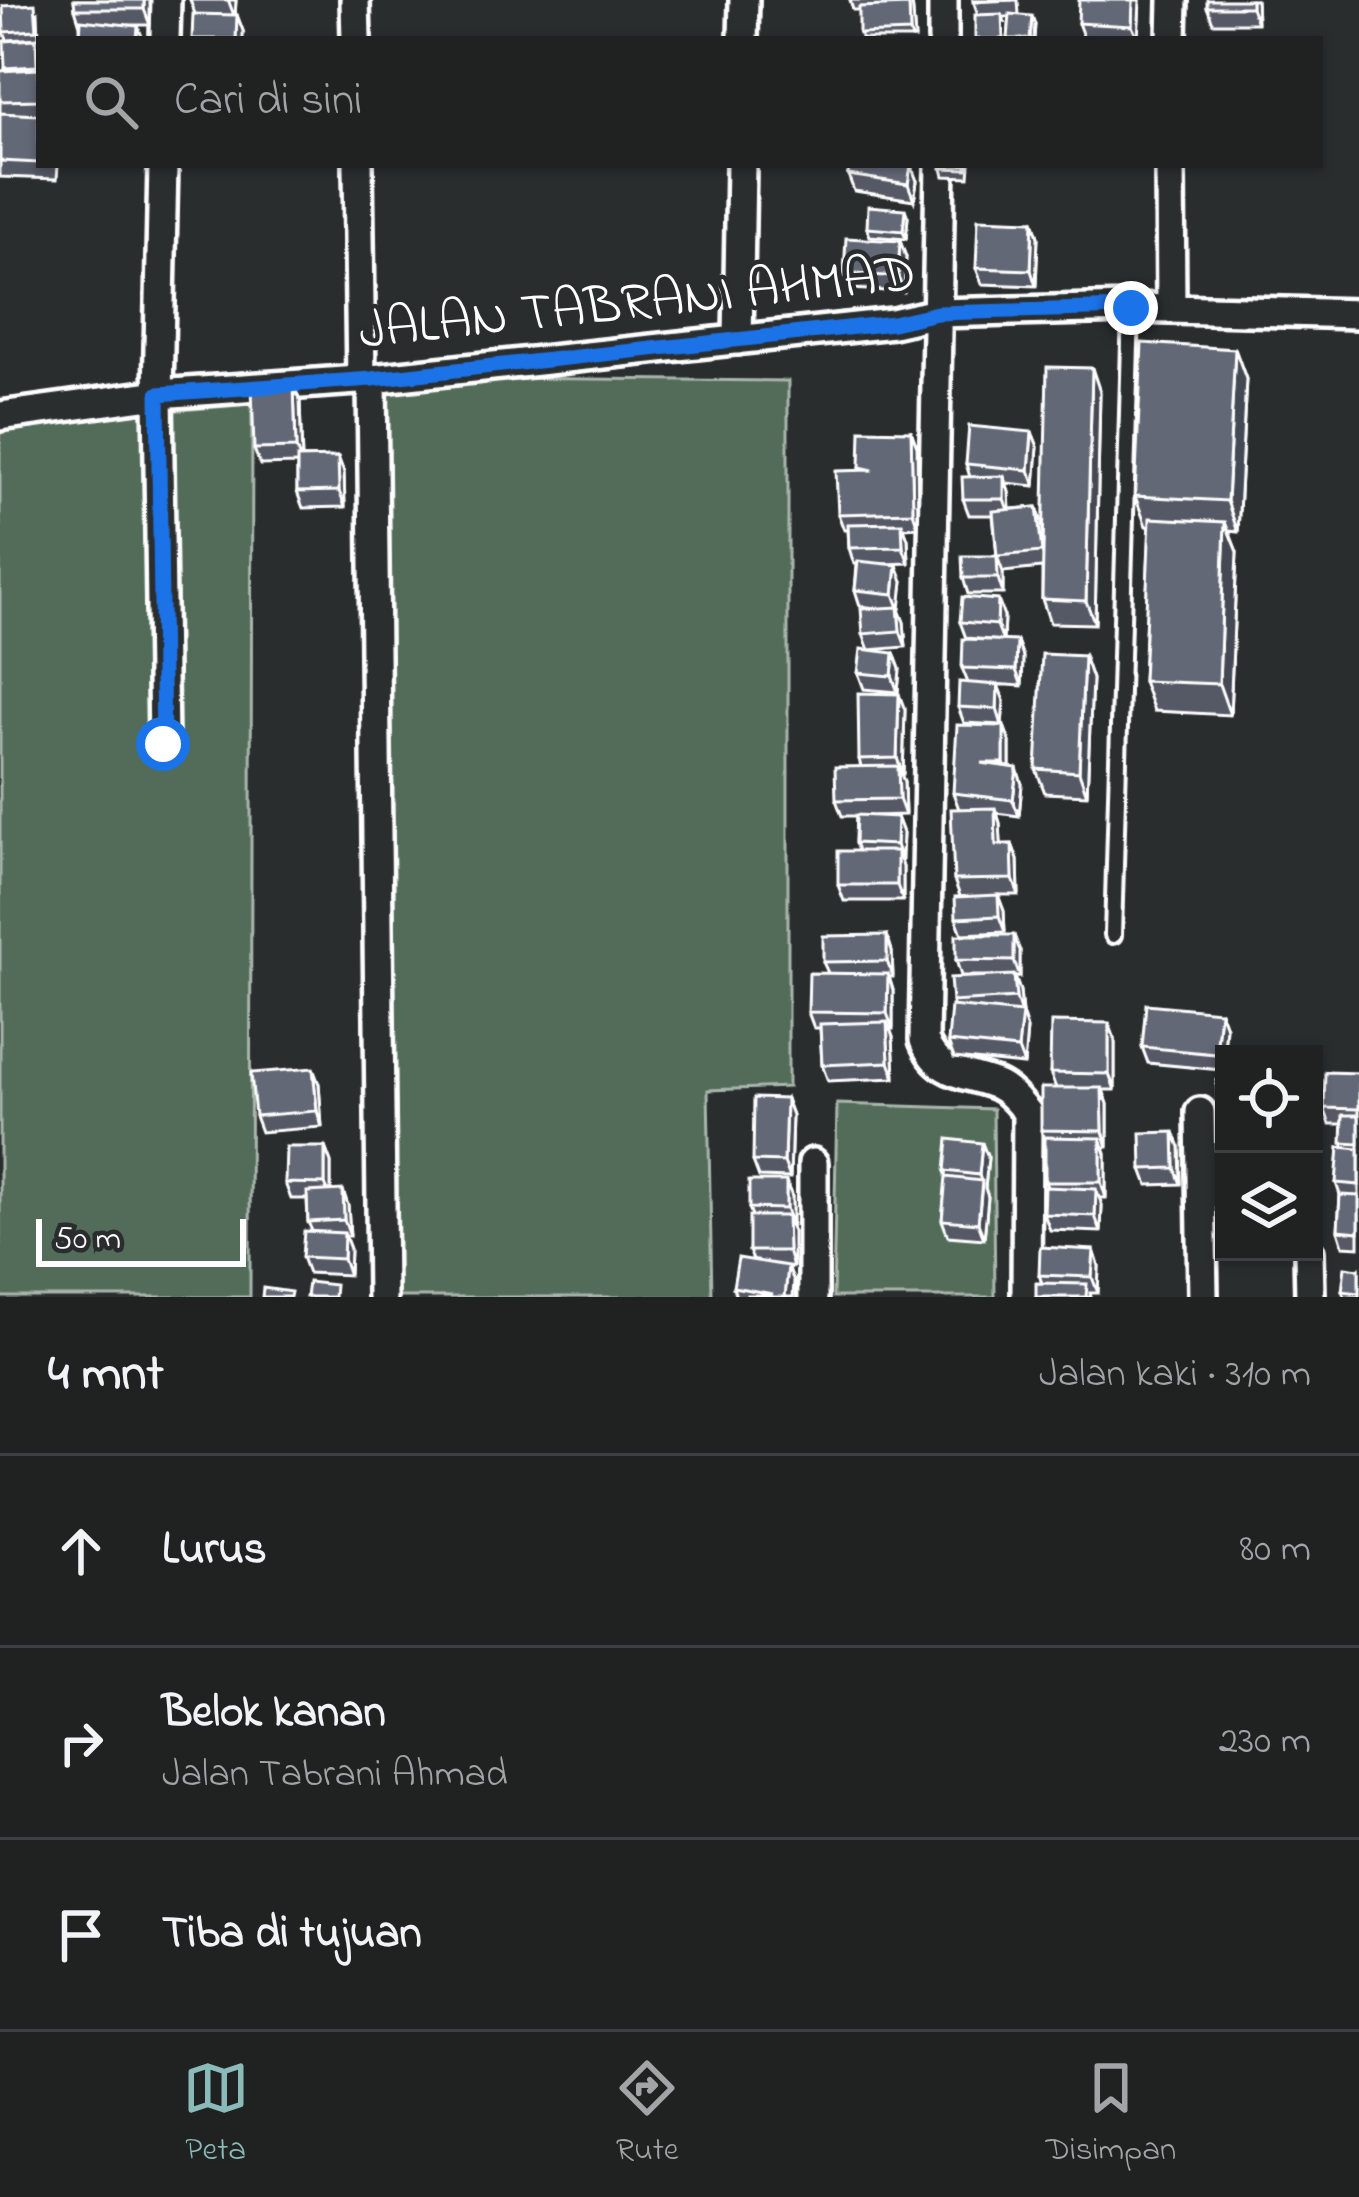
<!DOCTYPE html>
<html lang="id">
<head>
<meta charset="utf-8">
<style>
	:root { --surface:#202222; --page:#2d2f2f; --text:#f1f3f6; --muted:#a2a4a5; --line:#3d3f40; --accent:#8bbbb9 }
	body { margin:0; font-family:"Indie Flower",sans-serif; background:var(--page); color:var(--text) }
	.controls { position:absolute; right:36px; bottom:36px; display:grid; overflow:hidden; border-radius:0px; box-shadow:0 3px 9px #0004 }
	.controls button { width:108px; height:108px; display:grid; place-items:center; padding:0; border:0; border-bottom:3px solid var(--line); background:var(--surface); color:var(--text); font:60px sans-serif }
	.scale { position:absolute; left:36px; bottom:30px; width:210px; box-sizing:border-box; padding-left:12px; border:6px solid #fff; border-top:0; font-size:33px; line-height:42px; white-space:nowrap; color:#fff; -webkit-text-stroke:9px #2a2d2e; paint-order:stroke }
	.stop { position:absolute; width:36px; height:36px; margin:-27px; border:9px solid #1a73e8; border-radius:50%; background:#fff }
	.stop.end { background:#1a73e8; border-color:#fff; box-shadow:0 3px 12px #0008 }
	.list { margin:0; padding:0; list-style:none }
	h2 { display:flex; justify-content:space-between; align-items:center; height:156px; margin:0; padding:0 48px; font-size:51px }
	h2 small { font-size:39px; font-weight:400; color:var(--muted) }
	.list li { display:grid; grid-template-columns:78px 1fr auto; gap:36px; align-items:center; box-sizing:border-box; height:192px; padding:0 48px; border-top:3px solid var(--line) }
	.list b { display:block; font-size:45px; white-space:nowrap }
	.list p { margin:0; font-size:39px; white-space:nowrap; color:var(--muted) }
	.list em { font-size:39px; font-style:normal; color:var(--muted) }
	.icon { flex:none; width:66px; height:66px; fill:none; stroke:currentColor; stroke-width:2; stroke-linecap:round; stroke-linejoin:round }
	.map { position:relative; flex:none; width:1359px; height:1297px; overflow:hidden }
	.search { position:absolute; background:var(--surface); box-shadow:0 3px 9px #0004; left:36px; right:36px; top:36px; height:132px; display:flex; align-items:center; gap:30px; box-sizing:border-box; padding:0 42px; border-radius:0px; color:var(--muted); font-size:45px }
	.sheet { height:732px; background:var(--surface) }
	nav { display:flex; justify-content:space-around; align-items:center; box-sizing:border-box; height:168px; border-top:3px solid var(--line); background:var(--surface); font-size:33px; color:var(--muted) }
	nav a { display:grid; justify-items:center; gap:6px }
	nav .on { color:var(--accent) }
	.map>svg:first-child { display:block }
</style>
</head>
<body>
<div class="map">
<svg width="1359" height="1297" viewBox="0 0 1359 1297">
	<rect width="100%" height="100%" fill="#2a2d2e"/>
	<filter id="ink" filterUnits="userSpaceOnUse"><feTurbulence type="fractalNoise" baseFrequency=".00833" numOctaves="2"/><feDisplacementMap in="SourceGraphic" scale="24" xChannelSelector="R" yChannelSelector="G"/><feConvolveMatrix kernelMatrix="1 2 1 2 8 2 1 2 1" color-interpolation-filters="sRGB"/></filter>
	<g filter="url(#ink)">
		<path fill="#536c5a" stroke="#a9b6ac" stroke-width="3" d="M385,377l403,4v706l-80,3 4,207h-323z
			M252,404l-2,893h-250v-872z
			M837,1104l156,5 2,188h-162z"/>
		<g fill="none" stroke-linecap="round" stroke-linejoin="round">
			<defs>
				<path id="lane" d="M1113,935l18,-627"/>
				<path id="street" d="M355,0l1,39
					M165,39l1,-39
					M743,39l1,-39
					M943,39v-39
					M1172,39l1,-39
					M163,165l-5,229 5,350
					M358,165l3,215
					M940,165l-16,875c14,36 42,33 73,45 13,6 21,17 30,27l-1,185
					M1170,165l1,143
					M738,340l3,-175
					M372,379l10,918
					M0,416l158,-22 214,-15 521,-56 44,-10 194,-5 228,6
					M1200,1112l3,185
					M1309,1252l1,45
					M813,1297v-134"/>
			</defs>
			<use href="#lane" stroke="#fff" stroke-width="22"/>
			<use href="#street" stroke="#fff" stroke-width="36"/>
			<use href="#lane" stroke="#2a2d2e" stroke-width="14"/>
			<use href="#street" stroke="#2a2d2e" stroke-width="27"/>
		</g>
		<path fill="#555965" stroke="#fff" stroke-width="3" d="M74,0h76v25h-26l14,1 5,13h-63v-14l-5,-16z
			M190,0h46l-1,15h2l6,16 -48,-17z
			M850,0h62l3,39h-54l-2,-29h-6z
			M973,0h45l1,15 16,9 -1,15h-26l2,-22h-7l2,5 -27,-7z
			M1140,0l-2,39h-54l-6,-16z
			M1256,0l1,23h-44l-6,-16z
			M38,12l1,26 -32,2 -3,-8z
			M36,39l3,20v106h19l-1,14 -57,-2v-106h6l-1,-3z
			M941,165h29l-1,12 -25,-1z
			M848,175l69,6 -3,19 -60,-9z
			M908,217l-2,22 -36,-3 -3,-8z
			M1033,221l5,16 -2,49 -54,-2 -6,-16z
			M900,241l6,16 -2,35 -54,-3 -6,-16z
			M1235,349l11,30 -8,153 -9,-1 8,21 -7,163 -76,-4 -11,-30 7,-154 -4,-1 -11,-30z
			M1100,392l-5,232 -45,-1 -8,-24v-31l-39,4v22h-35l-5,-16 34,-22 -4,-41h-24l-6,-16 7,-22 -4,-13 66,-32 6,15 -3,39 -29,-3 3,9 1,17 27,-2 6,24z
			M300,401l2,57 36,-1 6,16 1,34 -42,1 -6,-16v-28l-37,1 -6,-16z
			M911,431l6,16 1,80 -14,1 4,11 1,24 -27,1 21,17 -4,29 5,12 2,25 -37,3 -6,-16 13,-26 -16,-2 -5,-16 2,-26h-3l-5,-16 -1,-18h-4l-6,-16 23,-44 -1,-3z
			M1004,616l-1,25 -37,-3 -6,-16z
			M1017,641l6,16 -1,29 -30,-2 6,1 6,16 -2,24 -38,-2 -6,-16 10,-24 -6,-15z
			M894,653l6,16 -2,23 -34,-3 -6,-16z
			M1084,656l8,23 -5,116 -42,-2 -9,-24z
			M905,710l-2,64h-2l3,8 1,33 -31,1 23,1 6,16 -2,28 2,6v34h-59l-6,-16 20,-34 -3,-8 1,-27h-14l-6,-16 25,-33 -2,-8z
			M1004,726l6,16v25l12,17 -3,32 -22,-3 3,10 1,21h11l6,16 1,35h-21l6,16 1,21 -43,2 -6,-16 4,-22 -6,-16 5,-71 -6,-16z
			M887,935l5,16 1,26h-4l4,13v39h-3l3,8 2,41 -67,3 -6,-16 -2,-37h-6l-6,-16 20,-39 -5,-11z
			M1020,951v26h-5l5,14 2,22 5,16 -3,36 -70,-7 -6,-16 5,-36 -1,-4 37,-26h-28l-5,-16z
			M1220,1011l6,16 -4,43 -74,-7 -6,-16z
			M1115,1039v51h-12l5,14v43h-4l2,7v44h-7l3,7 -1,27 -51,-2 -6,-16 3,-27 -2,-5v-40l-4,-12 15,-42 -6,-15z
			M1359,1073v174l-16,-1 -5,-16 2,-35 -4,-12 8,-35 -1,-24h-13l-6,-16z
			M1224,1081v45l-7,-16z
			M319,1084l3,43 -61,5 -6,-16z
			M786,1099l6,16 -2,63 -31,-1 -6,-16z
			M1224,1140v46h-3l-5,-16z
			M325,1147l6,16v27l17,15 2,31h-5l5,13 -1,26 -41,-2 -6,-16 10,-26 -4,-9 -1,-23h-16l-6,-16z
			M1180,1147l1,37 -33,1 -6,-16z
			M988,1158l-3,30 3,9 -4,42 -36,-3 -6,-16 5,-43 -2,-6z
			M792,1197v28h-2l3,7v35h-5l6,15 -1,15h-57l-3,-10 20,-27 -4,-9 3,-35 -3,-8z
			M1094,1250l5,16 -1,27h-8l1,4h-55l6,-14 -3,-8z
			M1359,1269v28h-14l-3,-6z"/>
		<path fill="#454853" stroke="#fff" stroke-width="3" d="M144,0h6v25l-6,-16z
			M229,0h7l-1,18 -6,-16z
			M907,0h5l3,39h-3l-2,-7 -1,-26z
			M1133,0h7l-2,39 -6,-13z
			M1251,0h5l1,23 -6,-16z
			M237,15l6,16v8h-7z
			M1032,16l3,8 -1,15h-4z
			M911,165l6,16 -3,19 -6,-16z
			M905,209l3,8 -2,22 -3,-8z
			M1033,221l5,16 -2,49 -5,-16z
			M900,241l6,16 -2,35 -6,-15z
			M1235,349l11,30 -8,153 -11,-31z
			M1092,368l8,24 -5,232 -9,-23z
			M294,385l6,16 2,63 -6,-16z
			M911,431l6,16 1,80 -5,-15z
			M1032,432l6,15 -3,39 -6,-16z
			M338,457l6,16 1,34 -6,-16z
			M1004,476l5,16 1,23 -6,-16z
			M1037,507l5,15 5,45 -5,-15z
			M1225,522l12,30 -7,163 -11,-31z
			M902,523l6,16 1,24 -6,-16z
			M997,556l6,16v22l-5,-16z
			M897,565l6,16 -3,29 -6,-16z
			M998,600l6,16 -1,25 -6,-16z
			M898,607l6,15 2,25 -6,-16z
			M1017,641l6,16 -1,29 -6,-16z
			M894,653l6,16 -2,23 -6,-16z
			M1084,656l8,23 -5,116 -8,-23z
			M998,685l6,16 -2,24 -5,-16z
			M899,694l6,16 -2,64 -6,-16z
			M1004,726l6,16v37l-6,-16z
			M898,766l6,16 1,33 -6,-16z
			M1017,768l5,16 -3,32 -6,-16z
			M995,808l5,15 2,37 -6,-15z
			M897,817l6,16 -1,28 -6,-16z
			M1012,844l6,16 1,35 -6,-16z
			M897,851l6,16v34l-6,-16z
			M998,895l6,16 1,21 -6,-16z
			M887,935l5,16 1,26 -6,-16z
			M1014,935l6,16v26l-6,-16z
			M888,974l5,16v39l-6,-16z
			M1014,975l6,16 2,23 5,15 -3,36 -6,-16 3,-35 -5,-16z
			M1220,1011l6,16 -4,43 -6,-16z
			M887,1022l6,15 2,41 -6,-16z
			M1109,1023l6,16v51l-6,-16z
			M313,1068l6,16 3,43 -5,-16z
			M1102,1088l6,16v43l-5,-16z
			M786,1099l6,16 -2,63 -6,-16z
			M1174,1132l6,15 1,37 -6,-16z
			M1101,1138l5,16v44l-5,-16z
			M982,1143l6,15 -3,30 3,9 -4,42 -6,-16 4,-39 -3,-9z
			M325,1147l6,16v36l-6,-15z
			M786,1181l6,16v28l-6,-16z
			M1096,1189l6,16 -1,27 -6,-16z
			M343,1190l5,15 2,31 -6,-16z
			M787,1216l6,16v35l-5,-16z
			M344,1233l6,16 -1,26 -6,-16z
			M1094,1250l5,16 -1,27 -6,-16z
			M788,1266l6,16 -1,15h-8z"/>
		<path fill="#636776" stroke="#fff" stroke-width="3" d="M74,0h70v9h-69z
			M973,0h40l-40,2z
			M1079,0h54l-1,26 -54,-3z
			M1207,0h44v7h-44z
			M35,4l2,26 -33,2 -1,-26z
			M909,5l1,27 -51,2v-27z
			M193,14l44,1 -1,24h-44z
			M1002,14l1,25h-28v-24z
			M1010,14l22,2 -2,23h-22z
			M81,20l57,6 -1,13h-57z
			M36,39l1,27 -32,2 -1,-27z
			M39,69v31l-39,1v-30z
			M0,113l39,2v48l-39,-2z
			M849,165h62l-3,19 -60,-9z
			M941,165h26v4l-26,-1z
			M868,206l37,3 -2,22 -36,-3z
			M978,219l55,2 -2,49 -55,-2z
			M846,238l54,3 -2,36 -54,-4z
			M1142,343l93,6 -8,152 -92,-5z
			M1047,367l45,1 -6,233 -44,-2z
			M294,385l2,63 -42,1 -2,-63z
			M969,426l63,6 -3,38 -63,-6z
			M861,430l50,1 2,81 -75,2 -2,-43 37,-1 -13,-3z
			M338,457l1,34 -42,1v-34z
			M1004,476v23h-41l-1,-22z
			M1037,507l5,45 -45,4 1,22h-35l-1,-22h35l-4,-45z
			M1150,518l75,4 -6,162 -76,-3z
			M902,523l1,24 -54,1 -1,-24z
			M858,561l39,4 -3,29 -39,-4z
			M962,597l36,3 -1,25 -37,-3z
			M898,607l2,24 -37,3 -2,-25z
			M963,639l54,2 -1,29 -54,-2z
			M861,649l33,4 -2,23 -34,-3z
			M1042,654l42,2 -5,116 -43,-3z
			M959,682l39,3 -1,24 -39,-2z
			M858,693l41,1 -2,64 -38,1z
			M957,725l47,1v37h-23l36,5 -4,32 -60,-7z
			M898,766l1,33 -63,1 -1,-33z
			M995,808l1,37 16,-1 1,35 -59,1 -3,-71z
			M856,815l41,2 -1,28 -41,-2z
			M838,851h59v34h-59z
			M998,895l1,21 -43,2 -1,-21z
			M887,935v26l-64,1v-26z
			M956,935h58v26l-58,-1z
			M809,973l79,1 -1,39 -79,-1z
			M1014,975l2,23 -64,4 -2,-24z
			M1146,1004l74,7 -4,43 -74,-7z
			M951,1006l71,7 -4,36 -70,-7z
			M887,1022l2,40 -67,3 -2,-41z
			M1051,1022l58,1v51l-59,-1z
			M313,1068l4,43 -62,5 -4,-43z
			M1325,1072l34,1v36l-35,-1z
			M1217,1080l7,1v29h-7z
			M1041,1088h61l1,43 -62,-1z
			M754,1098l32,1 -2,63 -31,-1z
			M1343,1115h16v29l-17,-1z
			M1174,1132l1,36 -33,1 -1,-36z
			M1045,1137l56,1v44h-56z
			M948,1139l34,4 -3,32 -34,-4z
			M1217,1140h7v30h-8z
			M286,1147h39v37l-40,-1z
			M1339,1147l20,2v36l-23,-2z
			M946,1177l36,4 -4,42 -36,-3z
			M749,1181h37v28l-37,-1z
			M1045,1187l51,2 -1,27 -51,-2z
			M343,1190l1,30 -36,2 -1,-30z
			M1340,1195l19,1v36l-21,-2z
			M749,1216h38l1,35h-39z
			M304,1231l40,2 -1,26 -41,-2z
			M1040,1247l54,3 -2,27 -53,-2z
			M738,1258l50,8 -3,31h-38v-2l26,-1 -40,-7z
			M1345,1267l14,2v24l-17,-2z
			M308,1282l27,3 -1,12h-28z
			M1036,1283l51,1 -1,13h-50z
			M263,1288l28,4 -1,5h-28z"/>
	</g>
	<g fill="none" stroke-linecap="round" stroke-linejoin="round" filter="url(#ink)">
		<path stroke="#1a73e8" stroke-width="15" d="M163,744l-5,-350 214,-15 521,-56 44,-10 194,-5"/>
	</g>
	<g text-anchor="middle" stroke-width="9" stroke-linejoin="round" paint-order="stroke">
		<g font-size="54" fill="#fff" stroke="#2a2d2e">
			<text transform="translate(637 299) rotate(-6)" y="19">JALAN TABRANI AHMAD</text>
		</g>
	</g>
</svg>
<div class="controls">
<button><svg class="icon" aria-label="locate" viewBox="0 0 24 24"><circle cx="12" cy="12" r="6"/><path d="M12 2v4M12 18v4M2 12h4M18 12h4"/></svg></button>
<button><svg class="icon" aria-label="layers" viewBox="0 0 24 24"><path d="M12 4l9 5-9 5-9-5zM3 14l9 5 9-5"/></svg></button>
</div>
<div class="scale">50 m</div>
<div class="stop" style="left:163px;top:744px"></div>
<div class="stop end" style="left:1131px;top:308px"></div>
<div class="search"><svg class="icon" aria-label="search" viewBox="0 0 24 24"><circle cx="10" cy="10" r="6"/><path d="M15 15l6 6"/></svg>Cari di sini</div>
</div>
<section class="sheet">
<h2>4 mnt<small>Jalan kaki · 310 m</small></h2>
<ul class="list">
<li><svg class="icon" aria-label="ahead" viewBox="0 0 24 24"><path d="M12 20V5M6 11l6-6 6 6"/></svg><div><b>Lurus</b></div><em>80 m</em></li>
<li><svg class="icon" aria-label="right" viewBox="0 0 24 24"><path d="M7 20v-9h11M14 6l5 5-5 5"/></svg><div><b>Belok kanan</b><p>Jalan Tabrani Ahmad</p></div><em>230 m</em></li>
<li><svg class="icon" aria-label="arrive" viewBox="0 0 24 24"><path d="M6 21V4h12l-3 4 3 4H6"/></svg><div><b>Tiba di tujuan</b></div></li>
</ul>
</section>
<nav>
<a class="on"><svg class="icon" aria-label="map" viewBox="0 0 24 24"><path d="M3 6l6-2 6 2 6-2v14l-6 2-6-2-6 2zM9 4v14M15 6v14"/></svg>Peta</a>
<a><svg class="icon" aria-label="directions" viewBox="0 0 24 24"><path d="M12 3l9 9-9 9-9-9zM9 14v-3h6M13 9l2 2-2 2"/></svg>Rute</a>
<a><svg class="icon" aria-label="saved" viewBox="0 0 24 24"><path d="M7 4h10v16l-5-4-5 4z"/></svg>Disimpan</a>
</nav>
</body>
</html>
